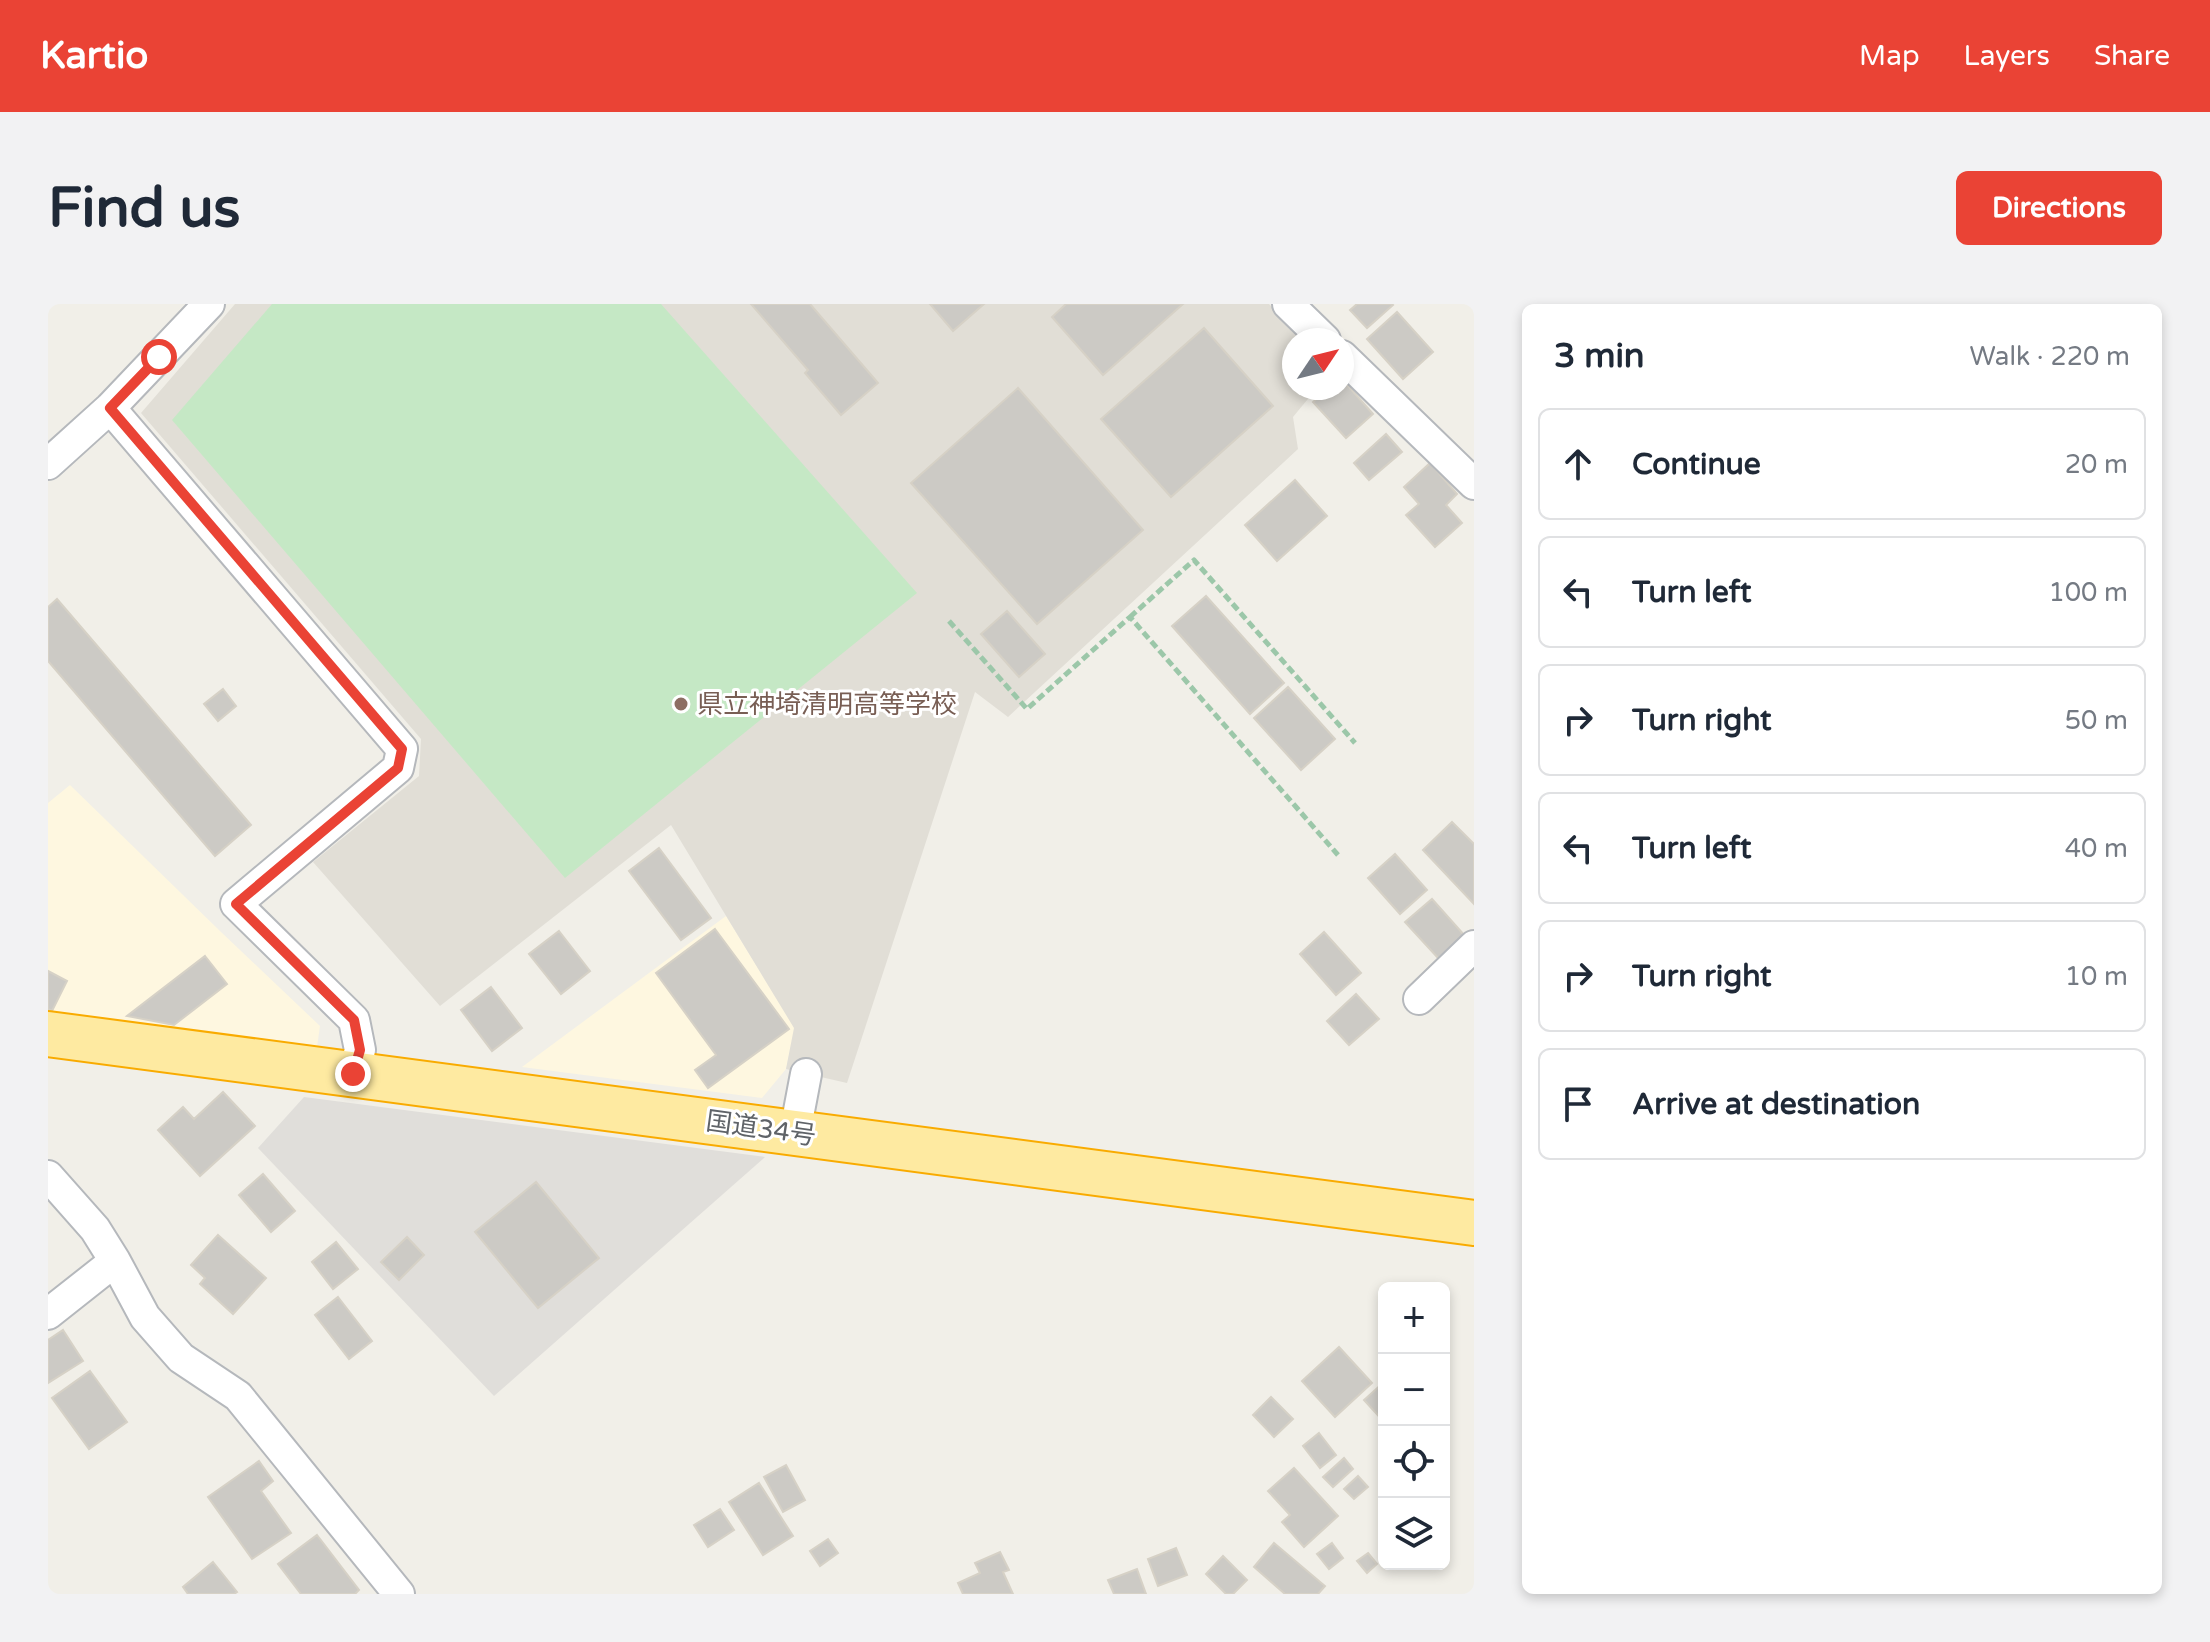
<!DOCTYPE html>
<html lang="en">
<head>
<meta charset="utf-8">
<style>
	:root { --surface:#fff; --page:#f2f2f3; --text:#1f2937; --muted:#747a83; --line:#e0e1e3; --accent:#ea4335 }
	body { margin:0; font-family:"Varela Round","Noto Sans JP",sans-serif; background:var(--page); color:var(--text) }
	.controls { position:absolute; right:24px; bottom:24px; display:grid; overflow:hidden; border-radius:12px; box-shadow:0 4px 12px #0003 }
	.controls button { width:72px; height:72px; display:grid; place-items:center; padding:0; border:0; border-bottom:2px solid var(--line); background:var(--surface); color:var(--text); font:40px sans-serif }
	.compass { position:absolute; left:1234px; top:24px; width:72px; height:72px; border-radius:50%; background:var(--surface); box-shadow:0 4px 12px #0003; rotate:55deg }
	.stop { position:absolute; width:24px; height:24px; margin:-18px; border:6px solid #ea4335; border-radius:50%; background:#fff }
	.stop.end { background:#ea4335; border-color:#fff; box-shadow:0 2px 8px #0008 }
	.list { margin:0; padding:0; list-style:none }
	h2 { display:flex; justify-content:space-between; align-items:center; height:104px; margin:0; padding:0 32px; font-size:34px }
	h2 small { font-size:26px; font-weight:400; color:var(--muted) }
	.list li { display:grid; grid-template-columns:52px 1fr auto; gap:24px; align-items:center; box-sizing:border-box; height:112px; margin:0 16px 16px; padding:0 16px; border:2px solid var(--line); border-radius:12px }
	.list b { display:block; font-size:30px; white-space:nowrap }
	.list em { font-size:26px; font-style:normal; color:var(--muted) }
	.icon { flex:none; width:44px; height:44px; fill:none; stroke:currentColor; stroke-width:2; stroke-linecap:round; stroke-linejoin:round }
	.map { position:relative; flex:none; width:1426px; height:1290px; overflow:hidden; border-radius:12px }
	header { display:flex; align-items:center; gap:48px; box-sizing:border-box; height:112px; padding:0 40px; background:var(--accent); color:#fff }
	header strong { font-size:38px }
	nav { display:flex; gap:44px; margin-inline-start:auto; font-size:28px }
	.intro { display:flex; align-items:center; justify-content:space-between; box-sizing:border-box; height:192px; padding:0 48px }
	h1 { margin:0; font-size:56px }
	.button { padding:20px 36px; border-radius:12px; background:var(--accent); color:#fff; font-size:28px; font-weight:700 }
	main { display:flex; gap:48px; padding:0 48px }
	aside { flex:1; background:var(--surface); border-radius:12px; box-shadow:0 4px 12px #0003 }
	.map>svg:first-child { display:block }
</style>
</head>
<body>
<header>
<strong>Kartio</strong>
<nav><a>Map</a><a>Layers</a><a>Share</a></nav>
</header>
<div class="intro"><h1>Find us</h1><a class="button">Directions</a></div>
<main>
<div class="map">
<svg width="1426" height="1290" viewBox="0 0 1426 1290">
	<rect width="100%" height="100%" fill="#f1efe8"/>
	<path fill="#fef7e0" d="M22,481l150,146 100,95 -3,21 -269,-36v-208z
		M678,612l69,112 -9,41 -24,29 -240,-31z"/>
	<path fill="#e0deda" d="M256,793l461,60 -271,239 -236,-248z"/>
	<path fill="#e1ded6" d="M187,0h1034l36,36h-11v48h23l-24,29 5,32 -290,268 -33,-25 -128,391 -61,-14 8,-41 -123,-203 -231,181 -127,-144 106,-86 2,-37 -280,-326z"/>
	<path fill="#c5e8c5" d="M224,0h389l256,289 -352,285 -393,-458z"/>
	<path fill="#cccac5" stroke="#d6d1c6" stroke-width="2" d="M703,0h59l68,79 -37,32 -36,-42 3,-3z
		M882,0h54l-31,27z
		M1018,0h117l-80,71 -51,-58z
		M1309,0h35l1,1 -26,23 -17,-18z
		M1349,8l36,40 -30,27 -36,-40z
		M1156,24l69,78 -102,91 -70,-78z
		M1294,75l31,35 -27,24 -33,-36 16,-14h13z
		M970,84l125,142 -106,94 -126,-141z
		M1338,130l16,18 -33,28 -15,-17z
		M1382,159l27,31 -11,11 16,18 -27,24 -29,-32 13,-11 -15,-17z
		M1247,176l32,36 -50,45 -32,-36z
		M1158,292l78,87 -34,31 -78,-88z
		M9,295l194,226 -36,31 -167,-195v-54z
		M959,307l38,43 -26,23 -38,-43z
		M1240,383l47,52 -34,31 -47,-52z
		M175,385l13,17 -18,15 -14,-17z
		M1404,518l22,22v60l-51,-54z
		M611,544l52,70 -30,22 -52,-69z
		M1347,550l32,36 -27,24 -32,-36z
		M1384,595l33,37 -26,23 -34,-37z
		M667,625l74,100 -81,59 -13,-18 21,-15 -60,-82z
		M511,627l31,40 -29,23 -32,-40z
		M1276,628l37,41 -25,22 -36,-41z
		M157,652l22,28 -53,41 -47,-9z
		M0,667l19,10 -15,30 -4,-2z
		M443,683l31,41 -30,23 -31,-41z
		M1308,690l23,25 -30,26 -22,-24z
		M175,788l32,34 -55,50 -42,-46 25,-23 11,12z
		M215,870l32,37 -24,21 -32,-37z
		M488,878l63,76 -61,50 -63,-76z
		M170,931l48,43 -33,36 -33,-30 5,-6 -14,-13z
		M359,933l17,18 -25,25 -18,-18z
		M288,938l22,27 -25,20 -21,-27z
		M290,993l34,44 -23,18 -34,-44z
		M15,1026l20,31 -35,22v-43z
		M1291,1043l33,36 -37,34 -33,-36z
		M42,1067l37,51 -38,27 -37,-51z
		M1336,1078v40l-20,-22z
		M1223,1093l22,22 -19,18 -21,-22z
		M1271,1129l17,22 -16,13 -17,-22z
		M1296,1154l9,11 -20,18 -10,-10z
		M211,1157l14,20 -12,10 30,42 -39,26 -44,-62z
		M738,1161l19,35 -22,12 -19,-35z
		M1246,1164l44,48 -34,31 -22,-25 8,-7 -22,-24z
		M1310,1172l10,11 -14,12 -10,-10z
		M711,1179l34,53 -30,19 -34,-53z
		M672,1205l14,21 -26,17 -14,-22z
		M269,1231l42,55 -4,4h-54l-23,-30z
		M780,1235l10,14 -18,13 -10,-15z
		M1226,1239l51,43 -7,8h-33l-31,-27z
		M1284,1239l11,15 -14,11 -12,-15z
		M1128,1244l11,27 -29,11 -10,-27z
		M952,1248l9,18 -6,2 10,22h-50l-5,-11 22,-10 -5,-10z
		M1320,1249l9,11 -10,9 -10,-12z
		M1175,1252l24,24 -14,14h-7l-20,-20z
		M165,1258l24,30 -3,2h-46l-5,-7z
		M1089,1265l9,25h-32l-6,-14z"/>
	<g fill="none" stroke-linecap="round" stroke-linejoin="round">
		<defs>
			<path id="minor" d="M1240,0l37,36
				M1294,52l132,128
				M62,104l292,341 -4,19 -162,136 118,116 6,30 -7,24
				M0,160l62,-56 99,-104
				M1371,695l55,-53
				M747,828l11,-58
				M0,872l47,53 20,32 30,56 36,41 57,38 161,198
				M0,1010l67,-53"/>
			<path id="trunk" d="M0,730l1426,189"/>
		</defs>
		<use href="#minor" stroke="#b5b8bc" stroke-width="34"/>
		<use href="#trunk" stroke="#f9ab00" stroke-width="48"/>
		<path stroke="#9cc7a9" stroke-width="5" stroke-dasharray="8 4" stroke-linecap="butt" d="M1082,313l64,-57 161,183
			M901,317l78,88 103,-92 208,238"/>
		<use href="#minor" stroke="#fff" stroke-width="30"/>
		<use href="#trunk" stroke="#feeaa1" stroke-width="44"/>
	</g>
	<g fill="none" stroke-linecap="round" stroke-linejoin="round">
		<path stroke="#ea4335" stroke-width="10" d="M111,53l-49,51 292,341 -4,19 -162,136 118,116 6,30 -7,24"/>
	</g>
	<circle fill="#8d6e63" stroke="#fff" stroke-width="3" cx="633" cy="400" r="8"/>
	<g text-anchor="middle" stroke-width="6" stroke-linejoin="round" paint-order="stroke">
		<g font-size="26" fill="#785e54" stroke="#fff" text-anchor="start">
			<text x="649" y="409">県立神埼清明高等学校</text>
		</g>
		<g font-size="26" fill="#5f6368" stroke="#fff">
			<text transform="translate(713 824) rotate(8)" y="9">国道34号</text>
		</g>
	</g>
</svg>
<div class="controls">
<button>+</button>
<button>−</button>
<button><svg class="icon" aria-label="locate" viewBox="0 0 24 24"><circle cx="12" cy="12" r="6"/><path d="M12 2v4M12 18v4M2 12h4M18 12h4"/></svg></button>
<button><svg class="icon" aria-label="layers" viewBox="0 0 24 24"><path d="M12 4l9 5-9 5-9-5zM3 14l9 5 9-5"/></svg></button>
</div>
<svg class="compass" viewBox="-18 -18 36 36"><path d="M0-13l5 13h-10z" fill="#e53935"/><path d="M0 13l5-13h-10z" fill="#747a83"/></svg>
<div class="stop" style="left:111px;top:53px"></div>
<div class="stop end" style="left:305px;top:770px"></div>
</div>
<aside>
<h2>3 min<small>Walk · 220 m</small></h2>
<ul class="list">
<li><svg class="icon" aria-label="ahead" viewBox="0 0 24 24"><path d="M12 20V5M6 11l6-6 6 6"/></svg><div><b>Continue</b></div><em>20 m</em></li>
<li><svg class="icon" aria-label="left" viewBox="0 0 24 24"><path d="M17 20v-9H6M10 6l-5 5 5 5"/></svg><div><b>Turn left</b></div><em>100 m</em></li>
<li><svg class="icon" aria-label="right" viewBox="0 0 24 24"><path d="M7 20v-9h11M14 6l5 5-5 5"/></svg><div><b>Turn right</b></div><em>50 m</em></li>
<li><svg class="icon" aria-label="left" viewBox="0 0 24 24"><path d="M17 20v-9H6M10 6l-5 5 5 5"/></svg><div><b>Turn left</b></div><em>40 m</em></li>
<li><svg class="icon" aria-label="right" viewBox="0 0 24 24"><path d="M7 20v-9h11M14 6l5 5-5 5"/></svg><div><b>Turn right</b></div><em>10 m</em></li>
<li><svg class="icon" aria-label="arrive" viewBox="0 0 24 24"><path d="M6 21V4h12l-3 4 3 4H6"/></svg><div><b>Arrive at destination</b></div></li>
</ul>
</aside>
</main>
</body>
</html>
